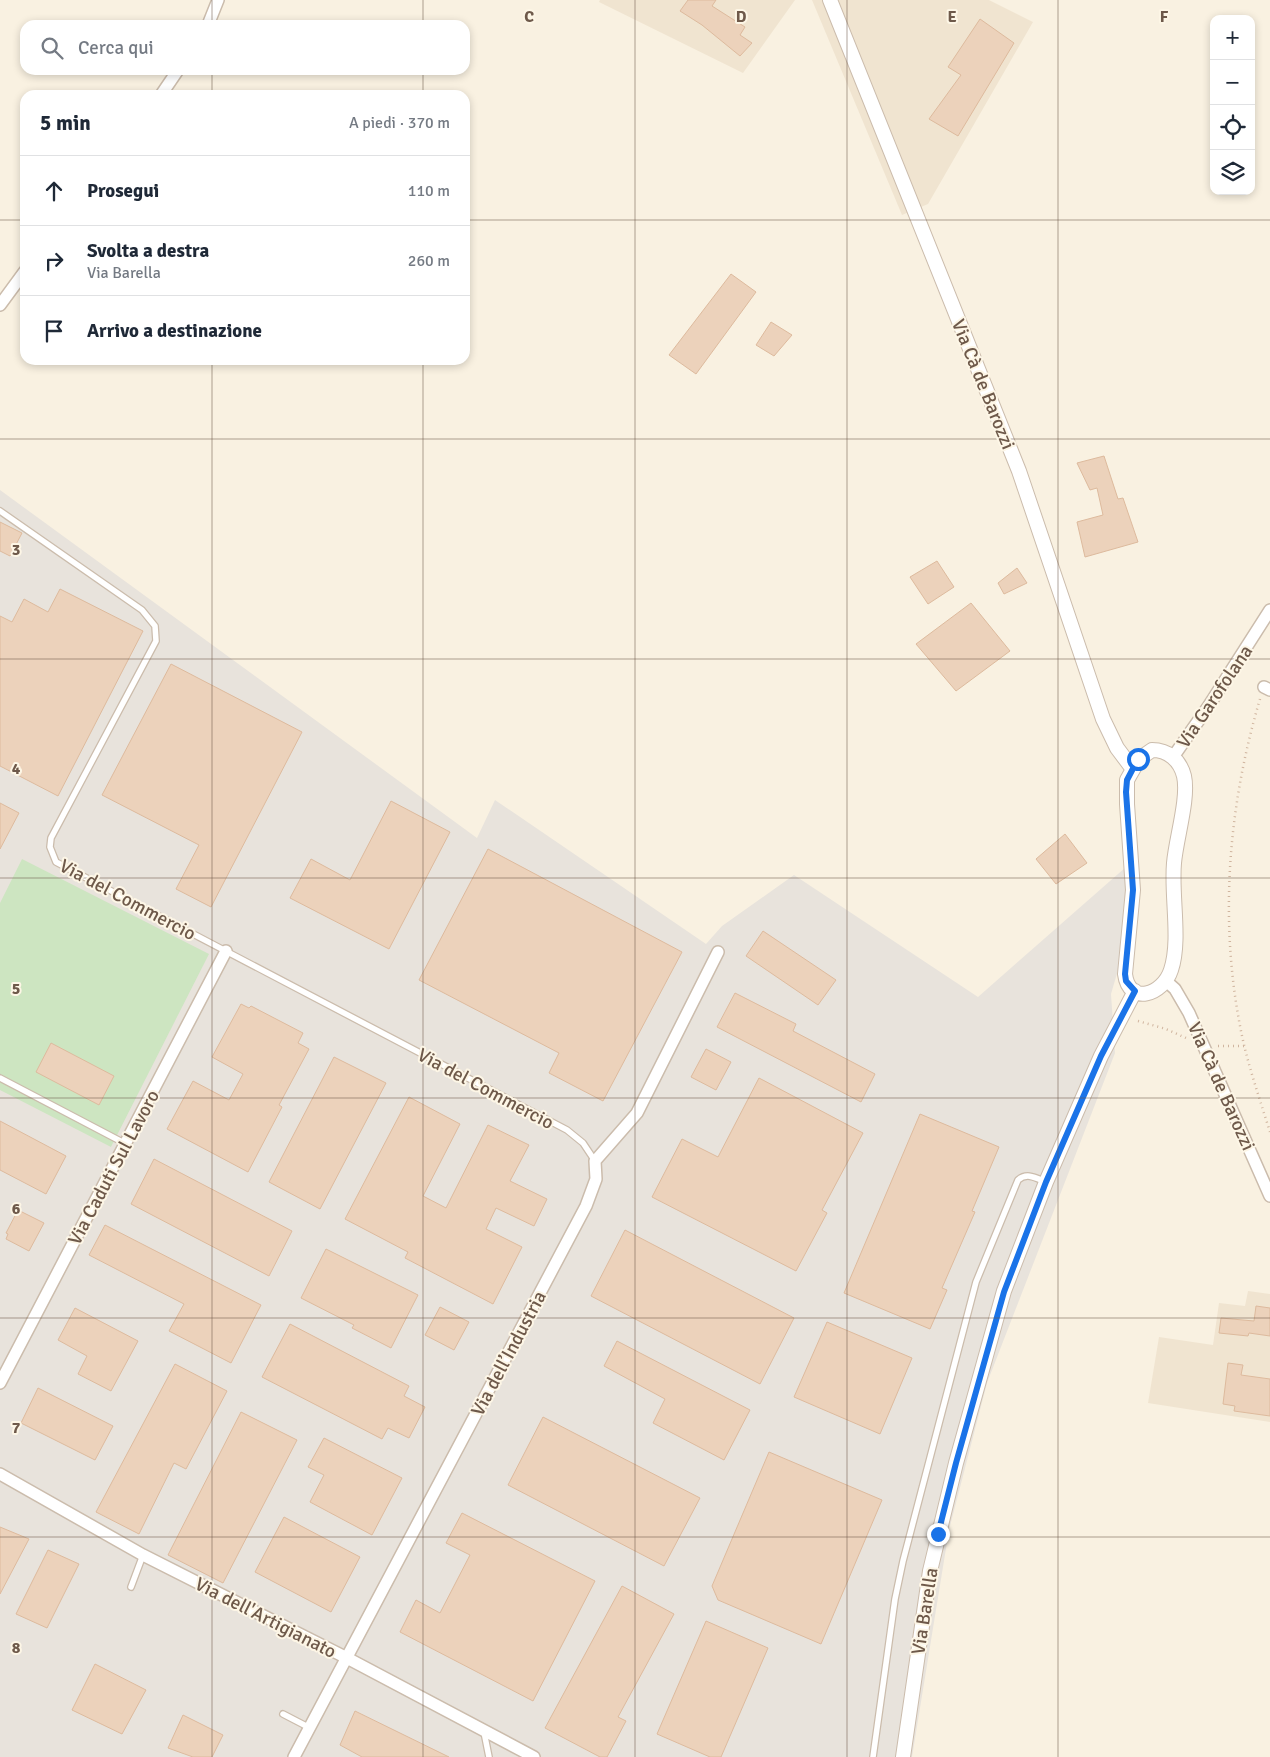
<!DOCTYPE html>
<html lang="it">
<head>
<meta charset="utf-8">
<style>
	:root { --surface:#fff; --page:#f6f6f7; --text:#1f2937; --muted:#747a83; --line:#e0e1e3 }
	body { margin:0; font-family:Signika,sans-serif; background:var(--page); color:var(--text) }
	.controls { position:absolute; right:15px; top:15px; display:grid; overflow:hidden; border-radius:10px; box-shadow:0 2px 8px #0003 }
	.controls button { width:45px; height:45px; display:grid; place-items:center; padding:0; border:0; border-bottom:1px solid var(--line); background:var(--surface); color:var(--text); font:25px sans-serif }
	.stop { position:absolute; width:15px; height:15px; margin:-11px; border:4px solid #1a73e8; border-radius:50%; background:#fff }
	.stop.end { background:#1a73e8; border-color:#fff; box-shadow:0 1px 5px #0008 }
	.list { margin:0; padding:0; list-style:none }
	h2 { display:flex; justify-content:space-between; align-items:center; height:65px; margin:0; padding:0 20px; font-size:21px }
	h2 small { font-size:16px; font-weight:400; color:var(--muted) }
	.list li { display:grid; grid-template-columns:32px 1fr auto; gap:15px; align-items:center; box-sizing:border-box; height:70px; padding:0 20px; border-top:1px solid var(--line) }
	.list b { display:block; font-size:19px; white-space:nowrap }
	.list p { margin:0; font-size:16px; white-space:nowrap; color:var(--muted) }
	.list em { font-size:16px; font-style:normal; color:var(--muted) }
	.icon { flex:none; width:28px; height:28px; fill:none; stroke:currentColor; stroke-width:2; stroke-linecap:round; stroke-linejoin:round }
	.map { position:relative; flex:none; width:1270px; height:1757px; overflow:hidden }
	.search { position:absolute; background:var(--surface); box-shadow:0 2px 8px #0003; left:20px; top:20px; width:450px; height:55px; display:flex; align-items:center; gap:12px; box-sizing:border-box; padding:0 18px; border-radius:15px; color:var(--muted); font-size:19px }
	.panel { position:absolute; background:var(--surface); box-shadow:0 2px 8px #0003; left:20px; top:90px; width:450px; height:275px; border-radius:15px }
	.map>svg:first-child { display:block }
</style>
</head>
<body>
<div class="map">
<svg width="1270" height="1757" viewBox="0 0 1270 1757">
	<rect width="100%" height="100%" fill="#f9f1e1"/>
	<path fill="#f0e4d0" d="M600,0h195l-52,73 -144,-71z
		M812,0h177l44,22 -105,182 -26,11z
		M1248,1291l22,3v128l-122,-19 11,-66 54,8 6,-42 26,3z"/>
	<path fill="#e8e3dc" d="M0,490l477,348 18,-38 211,144 16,-18 72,-51 184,122 148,-130 -1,61 -7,42 -7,24 4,59 -128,330 -38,147 -37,227h-912z"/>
	<path fill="#cde5c1" d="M22,859l187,95 -98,193 -111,-57v-187z"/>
	<path fill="#ecd2bb" stroke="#ddba9d" d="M688,0h28l-4,6 33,21 -5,8 12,8 -12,13 -38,-31 -22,-14z
		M980,19l34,24 -56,93 -29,-17 32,-44 -13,-8z
		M731,274l25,18 -60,82 -27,-19z
		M771,322l21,13 -18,21 -18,-11z
		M1104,456l14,43 5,-1 15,44 -53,15 -8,-35 26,-7 -6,-27 -7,2 -13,-27z
		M0,522l22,11 -12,23 -10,-5z
		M937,561l17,26 -26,17 -18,-27z
		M1017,568l10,15 -23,11 -6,-11z
		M60,589l83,42 -85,165 -58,-30v-150l12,6 12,-23 24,13z
		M971,603l39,48 -54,40 -40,-47z
		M171,664l131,68 -91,175 -35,-18 23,-44 -97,-50z
		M391,801l59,31 -61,117 -99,-51 21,-39 39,21z
		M0,803l19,10 -19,36z
		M1065,834l22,29 -31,21 -20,-25z
		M488,849l194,103 -79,149 -54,-28 10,-20 -140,-73z
		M763,931l73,49 -18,25 -72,-49z
		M735,993l61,31 -3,7 82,43 -14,28 -144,-75z
		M241,1004l8,4 2,-2 52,27 -5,10 11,6 -30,56 3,2 -34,65 -81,-43 26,-48 36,19 14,-26 -31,-17z
		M51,1043l63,33 -15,29 -63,-33z
		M706,1049l25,13 -15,28 -25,-13z
		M334,1057l52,26 -66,126 -51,-27z
		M759,1078l104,55 -41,77 5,3 -31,58 -144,-74 30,-58 36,18z
		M409,1097l51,27 -37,72 23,12 42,-83 41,20 -19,36 37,18 -13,27 -38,-18 -10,21 36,18 -29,57 -88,-46 3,-6 -63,-33z
		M920,1114l79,33 -27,64 3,1 -33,76 5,2 -17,39 -86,-36z
		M0,1121l66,35 -20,38 -46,-24z
		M154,1159l138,72 -23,45 -138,-72z
		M18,1210l26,13 -15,28 -23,-12 2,-5 -2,-1z
		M105,1225l156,80 -30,58 -62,-32 15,-27 -95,-49z
		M625,1230l169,88 -34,66 -169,-88z
		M326,1249l92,46 -27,53 -39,-20 2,-3 -53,-27z
		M1256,1306l14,2v28l-21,-3 -1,3 -29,-3 2,-15 33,3z
		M440,1307l29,15 -15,28 -29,-15z
		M75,1308l63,33 -27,50 -33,-17 9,-18 -29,-16z
		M827,1322l85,36 -32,76 -86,-37z
		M290,1324l119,62 -5,10 21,11 -16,31 -21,-10 -6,11 -120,-62z
		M617,1341l133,69 -26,50 -71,-37 12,-24 -61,-33z
		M1228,1363l15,2 -2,10 29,4v37l-36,-5 1,-5 -12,-2z
		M175,1364l52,27 -41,78 -12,-6 -35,71 -43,-22z
		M38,1388l75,38 -18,34 -74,-37z
		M241,1412l56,28 -74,143 -55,-28z
		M543,1417l157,81 -36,68 -156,-81z
		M324,1438l78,40 -30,57 -62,-33 14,-27 -16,-8z
		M769,1452l113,48 -61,144 -103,-44 -6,-14z
		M462,1513l133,68 -62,120 -133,-69 16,-32 24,13 30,-58 -24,-12z
		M284,1517l76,40 -29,55 -76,-40z
		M0,1527l29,12 -29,55z
		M48,1550l31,14 -32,64 -31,-14z
		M622,1586l52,28 -56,103 8,4 -19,36h-7l-55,-29z
		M706,1621l62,27 -47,109h-11l-53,-23z
		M95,1664l51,26 -24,44 -50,-24z
		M355,1711l94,46h-87l-22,-12z
		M183,1715l40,20 -11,22h-19l-25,-9z"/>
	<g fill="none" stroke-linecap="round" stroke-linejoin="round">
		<defs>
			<path id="service" d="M0,511l142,99 13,16 1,15 -105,197 -1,9 6,15 511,268 16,13 12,18
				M0,1078l126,66
				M131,1587l12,-32
				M283,1714l27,14
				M484,1732l5,25
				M873,1757l22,-158 8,-38 73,-279 42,-102c9,-8 18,-2 28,2"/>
			<path id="minor" d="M208,25l10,-25
				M161,95l17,-25
				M0,305l25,-34
				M1264,687l6,3
				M1173,757l35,-50 62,-97
				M1166,981l9,8 14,24 81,183
				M0,1383l226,-432
				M0,1474l143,81 204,103 187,99
				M294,1757l292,-551 10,-27 -1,-18 42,-48 81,-161"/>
			<path id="tertiary" d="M830,0l189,471 84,248 14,29 15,20
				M1152,750c16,0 28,10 32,26 5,22 -8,63 -10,87 -3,33 7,77 -3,107 -8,25 -42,36 -46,4l8,-84 -6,-86v-24l12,-21z
				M903,1757l27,-186 26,-108 48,-172 42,-109 55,-126 34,-65"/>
		</defs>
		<use href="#service" stroke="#cbbcac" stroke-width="8"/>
		<use href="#minor" stroke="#cbbcac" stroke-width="14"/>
		<use href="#tertiary" stroke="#cbbcac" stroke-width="16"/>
		<path stroke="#d0b59f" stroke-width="2.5" stroke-dasharray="1 4" stroke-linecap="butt" d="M1260,699c-33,111 -42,231 -16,346 7,29 17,58 26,87
			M1138,1021l28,8 20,9
			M1218,1046h26"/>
		<use href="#service" stroke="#fff" stroke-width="5.5"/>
		<use href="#minor" stroke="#fff" stroke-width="11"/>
		<use href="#tertiary" stroke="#fff" stroke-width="14"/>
	</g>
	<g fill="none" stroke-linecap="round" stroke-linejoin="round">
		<path stroke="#1a73e8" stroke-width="6" d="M938,1534l18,-71 48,-171 42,-110 55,-126 34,-65 -9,-10 -1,-7 8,-84 -7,-98 1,-12 11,-21"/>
	</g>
	<path fill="none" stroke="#6e594a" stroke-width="1" stroke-opacity="0.55" d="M212,0v25M423,0v25M635,0v1757M847,0v1757M1058,0v1757M212,70v25M423,70v25M0,220h25M465,220h805M212,360v1397M423,360v1397M0,439h1270M0,659h1270M0,878h1270M0,1098h1270M0,1318h1270M0,1537h1270"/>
	<g text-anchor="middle" stroke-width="4" stroke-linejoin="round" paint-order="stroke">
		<g font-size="19" fill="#6e594a" stroke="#fdf6e6">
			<text transform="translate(984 384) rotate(68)" y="7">Via Cà de Barozzi</text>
			<text transform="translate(1214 696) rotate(-56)" y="7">Via Garofolana</text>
			<text transform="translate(128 899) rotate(28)" y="7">Via del Commercio</text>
			<text transform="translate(1222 1086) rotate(66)" y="7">Via Cà de Barozzi</text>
			<text transform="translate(486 1088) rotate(28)" y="7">Via del Commercio</text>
			<text transform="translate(113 1167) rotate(-62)" y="7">Via Caduti Sul Lavoro</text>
			<text transform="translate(508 1353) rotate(-62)" y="7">Via dell’Industria</text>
			<text transform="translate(924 1611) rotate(-81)" y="7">Via Barella</text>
			<text transform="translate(266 1617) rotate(27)" y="7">Via dell'Artigianato</text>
		</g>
	</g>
	<g font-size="16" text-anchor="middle" font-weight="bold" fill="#6e594a" stroke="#fdf6e6" stroke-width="4" stroke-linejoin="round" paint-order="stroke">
		<text x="529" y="22">C</text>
		<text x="741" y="22">D</text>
		<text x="952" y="22">E</text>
		<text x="1164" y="22">F</text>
		<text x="16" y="555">3</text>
		<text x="16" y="774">4</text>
		<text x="16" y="994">5</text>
		<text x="16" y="1214">6</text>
		<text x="16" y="1433">7</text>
		<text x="16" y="1653">8</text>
	</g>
</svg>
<div class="controls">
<button>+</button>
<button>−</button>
<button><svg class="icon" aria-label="locate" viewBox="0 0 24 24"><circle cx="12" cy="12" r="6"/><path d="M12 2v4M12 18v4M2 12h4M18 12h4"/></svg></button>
<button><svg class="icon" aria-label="layers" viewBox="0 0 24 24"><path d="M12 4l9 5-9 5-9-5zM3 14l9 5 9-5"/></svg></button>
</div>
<div class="stop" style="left:1138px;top:759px"></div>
<div class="stop end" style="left:938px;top:1534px"></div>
<div class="search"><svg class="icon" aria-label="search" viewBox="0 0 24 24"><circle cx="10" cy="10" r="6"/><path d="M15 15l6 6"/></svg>Cerca qui</div>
<section class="panel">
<h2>5 min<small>A piedi · 370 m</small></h2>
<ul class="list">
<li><svg class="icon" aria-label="ahead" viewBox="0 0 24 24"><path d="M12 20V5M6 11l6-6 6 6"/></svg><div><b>Prosegui</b></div><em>110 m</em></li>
<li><svg class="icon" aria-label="right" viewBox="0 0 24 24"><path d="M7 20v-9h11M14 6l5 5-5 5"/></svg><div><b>Svolta a destra</b><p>Via Barella</p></div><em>260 m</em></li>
<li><svg class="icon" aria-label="arrive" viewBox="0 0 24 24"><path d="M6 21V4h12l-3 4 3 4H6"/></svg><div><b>Arrivo a destinazione</b></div></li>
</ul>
</section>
</div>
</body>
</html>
